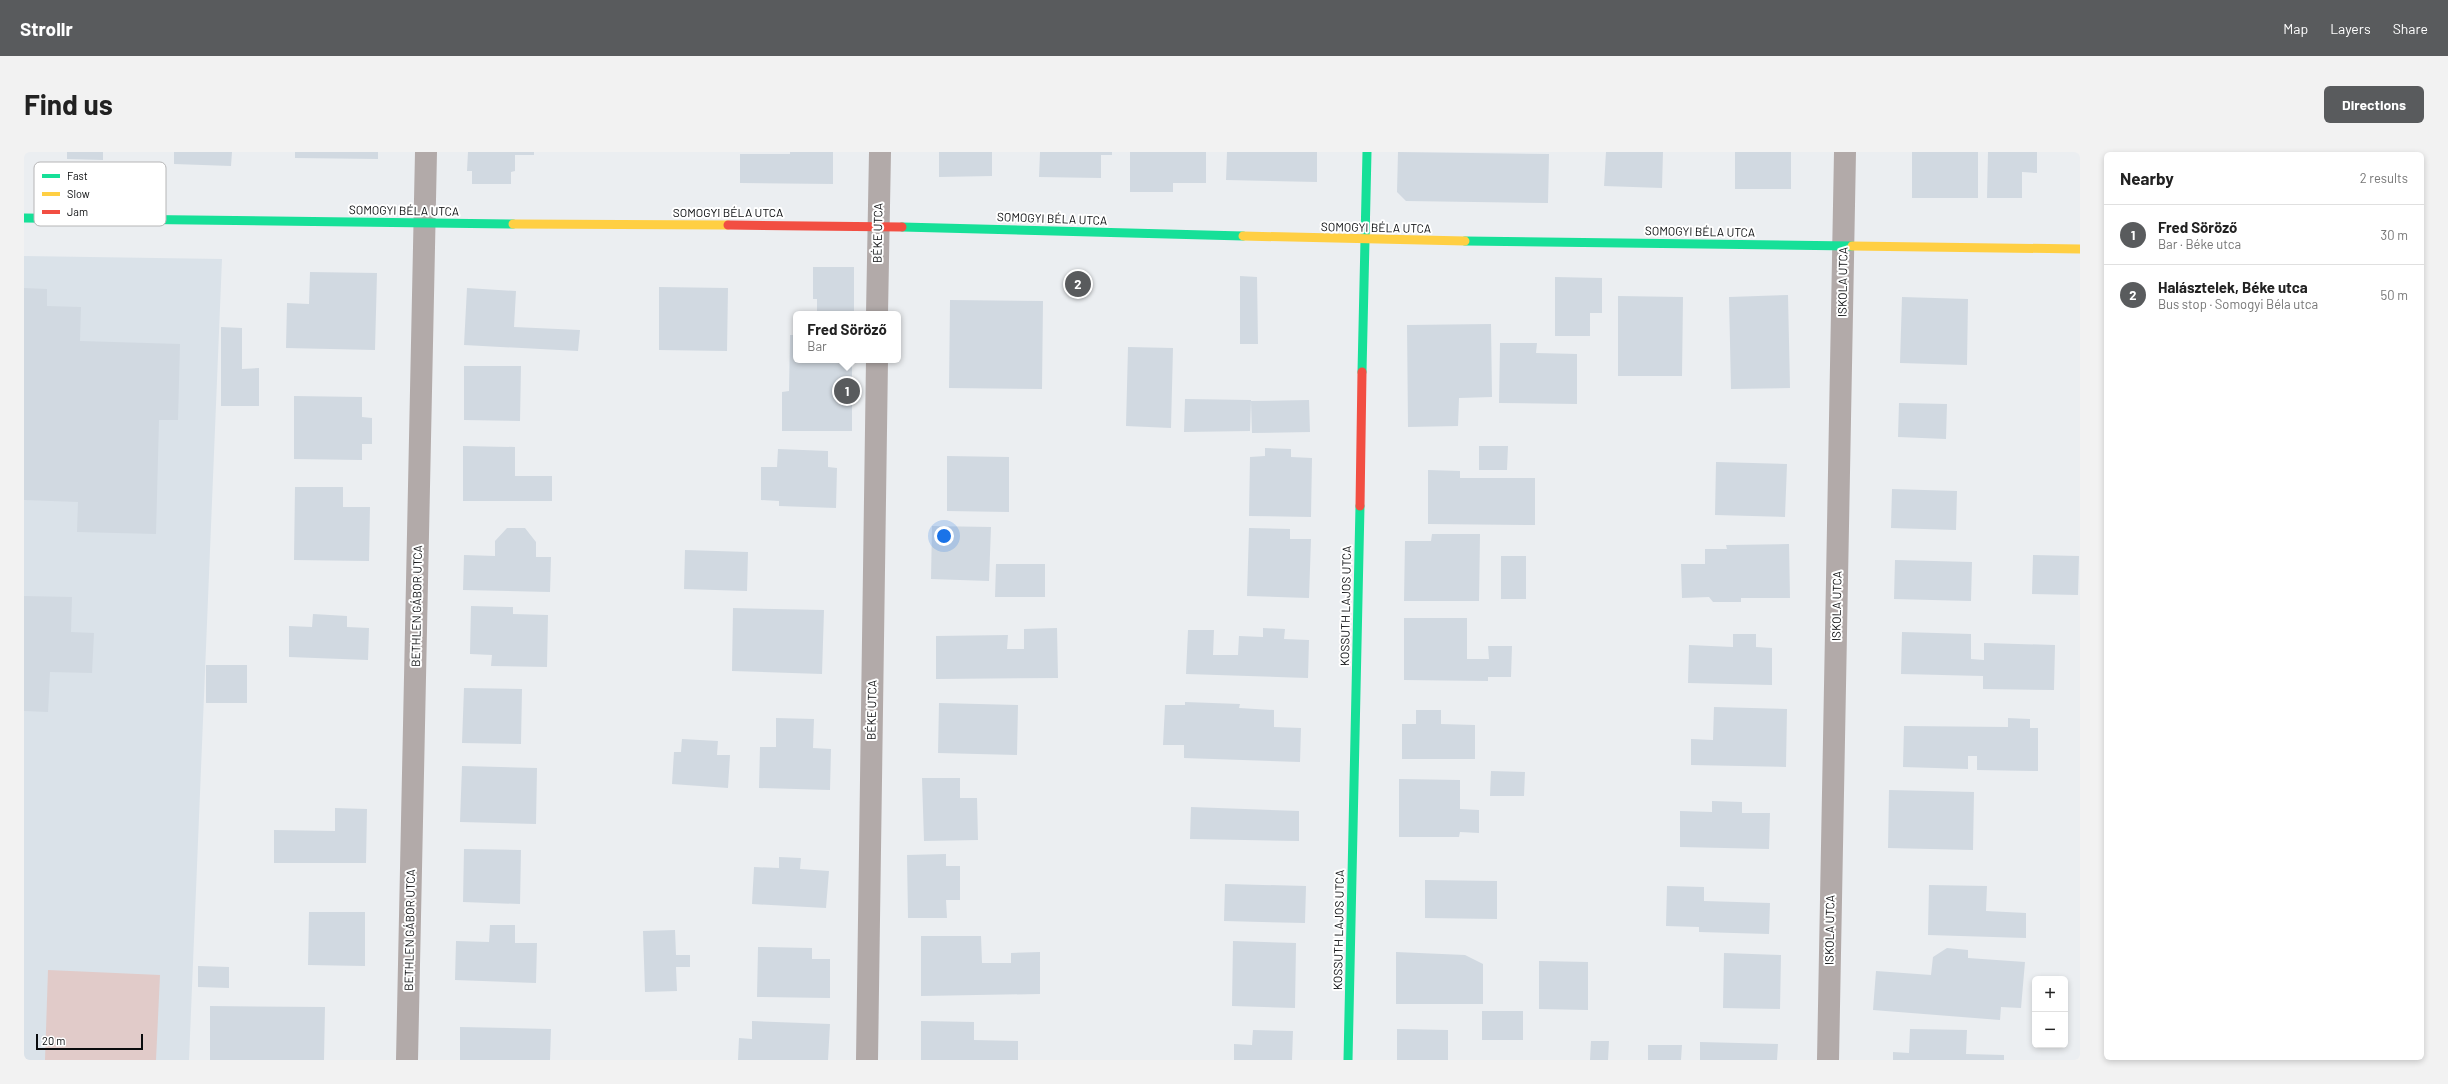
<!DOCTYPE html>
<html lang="en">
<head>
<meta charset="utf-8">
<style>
	:root { --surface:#fff; --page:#f2f2f2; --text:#222; --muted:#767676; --line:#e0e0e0; --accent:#595b5d }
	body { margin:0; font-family:Barlow,sans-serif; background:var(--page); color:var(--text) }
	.controls { position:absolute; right:12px; bottom:12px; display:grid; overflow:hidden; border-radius:6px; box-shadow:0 2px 6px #0003 }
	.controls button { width:36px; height:36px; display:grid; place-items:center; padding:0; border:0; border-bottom:1px solid var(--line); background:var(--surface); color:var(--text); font:20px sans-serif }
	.scale { position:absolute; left:12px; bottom:10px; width:107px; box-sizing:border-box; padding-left:4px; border:2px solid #0a0c0e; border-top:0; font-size:11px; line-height:14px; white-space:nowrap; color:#0a0c0e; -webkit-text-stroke:3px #fff; paint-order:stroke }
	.you { position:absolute; left:920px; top:384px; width:14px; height:14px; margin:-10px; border:3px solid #fff; border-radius:50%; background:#1a73e8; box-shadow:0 0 0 6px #1a73e833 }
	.badge { display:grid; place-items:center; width:26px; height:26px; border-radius:50%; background:var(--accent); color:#fff; font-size:13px; font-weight:700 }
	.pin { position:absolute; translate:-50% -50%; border:2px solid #fff; box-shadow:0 1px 4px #0006 }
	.popup { position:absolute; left:769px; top:159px; width:108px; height:52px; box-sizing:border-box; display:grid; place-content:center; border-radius:6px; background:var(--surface); filter:drop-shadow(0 1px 3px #0005); font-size:13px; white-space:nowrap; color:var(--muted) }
	.popup b { font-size:15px; color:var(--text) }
	.popup::after { content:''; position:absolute; left:50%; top:100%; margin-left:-8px; border:8px solid transparent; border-top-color:var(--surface) }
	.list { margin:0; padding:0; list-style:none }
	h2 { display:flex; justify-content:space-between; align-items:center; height:52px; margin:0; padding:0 16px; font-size:17px }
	h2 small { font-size:13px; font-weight:400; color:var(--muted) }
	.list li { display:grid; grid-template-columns:26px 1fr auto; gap:12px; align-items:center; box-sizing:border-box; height:60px; padding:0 16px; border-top:1px solid var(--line) }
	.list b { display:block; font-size:15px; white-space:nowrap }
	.list p { margin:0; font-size:13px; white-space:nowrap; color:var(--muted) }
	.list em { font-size:13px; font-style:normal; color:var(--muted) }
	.map { position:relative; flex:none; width:2056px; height:908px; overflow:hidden; border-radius:6px }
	header { display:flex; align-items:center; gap:24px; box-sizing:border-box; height:56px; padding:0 20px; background:var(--accent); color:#fff }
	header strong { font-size:19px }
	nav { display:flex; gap:22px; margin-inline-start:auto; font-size:14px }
	.intro { display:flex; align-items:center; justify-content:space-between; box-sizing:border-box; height:96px; padding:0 24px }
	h1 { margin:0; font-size:28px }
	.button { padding:10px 18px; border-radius:6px; background:var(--accent); color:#fff; font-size:14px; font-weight:700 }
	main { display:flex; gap:24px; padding:0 24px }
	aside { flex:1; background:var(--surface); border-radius:6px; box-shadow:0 2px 6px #0003 }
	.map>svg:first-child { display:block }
</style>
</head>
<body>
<header>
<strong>Strollr</strong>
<nav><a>Map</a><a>Layers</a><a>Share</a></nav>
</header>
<div class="intro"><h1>Find us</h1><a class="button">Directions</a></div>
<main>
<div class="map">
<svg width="2056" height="908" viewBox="0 0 2056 908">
	<rect width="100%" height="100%" fill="#ebeef1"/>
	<path fill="#dae2e9" d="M0,104l198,3 -33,801h-165z"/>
	<path fill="#e1cbc9" d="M24,818l112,5 -4,85h-111z"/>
	<path fill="#d1d9e1" d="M43,0h36v8l-36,-1z
		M150,0h58l-1,14 -57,-2z
		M271,0h83v7l-83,-1z
		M444,0h66v3h-19v16l-4,1v12h-39v-13h-5z
		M766,0h43v32l-93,-1v-29h50z
		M915,0h53v24l-53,1z
		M1016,0h72v3h-11v23l-62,-1z
		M1106,0h76v31h-33v9h-43z
		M1203,0h90v30l-91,-2z
		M1374,0l151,2 -1,49 -142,-2 -9,-9z
		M1582,0h57l-1,36 -58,-2z
		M1711,0h56v37h-56z
		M1888,0h66v46h-66z
		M1964,0h49v21l-15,-1v26h-35z
		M789,115h41v47h-37v-15h-4z
		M286,120l67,1 -2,77 -89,-2 1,-45 22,1z
		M1216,124l17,1 1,67h-18z
		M1531,125l47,1v35h-12v23h-35z
		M635,135l69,1 -1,63 -68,-1z
		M0,136l23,1v17l34,1 -1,34 100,3 -2,76h-19l-3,114 -79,-2 1,-30 -54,-2z
		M443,136l49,3 -2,36 66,3 -2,21 -114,-6z
		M1764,143l2,93 -59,1 -2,-92z
		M1594,144l65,1 -1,79h-64z
		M1878,145l66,2 -1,66 -67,-2z
		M926,148l93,1 -1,88 -93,-1z
		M1467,172l1,73 -33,1 -1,28 -50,1 -1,-102z
		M197,175l21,1v41l17,-1v38h-38z
		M766,183h6v25h56v71h-70v-39l7,-1z
		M1476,191h37l-1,10 41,1v50l-78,-1z
		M1104,195l45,1 -2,80 -45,-2z
		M440,214h57l-1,55 -56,-1z
		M270,244l68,1v20l10,1v26h-10v16l-68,-1z
		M1161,247l66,1 -1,31 -66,1z
		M1285,248l1,32 -58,1 -1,-32z
		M1875,251l48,1 -1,35 -48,-2z
		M439,294l52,1v29h37v25h-89z
		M1455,294h29l-1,24h-28z
		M1241,296l26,1v8l21,1 -1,59 -62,-1 1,-59 15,-1z
		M754,297l50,2v16l9,1 -1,40 -57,-2v-5l-18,-1v-33h16z
		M923,304l62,1v55l-62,-1z
		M1692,310l71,2 -2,53 -70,-2z
		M1404,318l32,1v7h75v47l-107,-1z
		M271,335h48v20h27l-1,54 -75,-1z
		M1868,337l65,2 -1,39 -65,-2z
		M908,374l59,1 -2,54 -58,-2z
		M483,376h18l11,14v15h15l-1,35 -87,-2 1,-35 31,1v-15z
		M1225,376l41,1v10h21l-2,59 -62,-2z
		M1408,382h48l-1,67h-75l1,-60h26z
		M1765,392l1,54h-49v4h-28l-4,-5 -27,1 -1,-34h24v-15h22l-1,-4z
		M661,398l63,2 -1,39 -63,-2z
		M2009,403l46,1 -1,39 -46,-1z
		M1477,404h25v43h-25z
		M1871,408l77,2 -1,39 -77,-2z
		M972,412h49v33h-50z
		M0,444l48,1 -1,35 23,1 -2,40 -42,-1 -2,40 -24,-1z
		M447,454l42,1v7l35,1 -1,52 -56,-1 1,-11 -22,-1z
		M709,456l91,2 -2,64 -90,-3z
		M289,462l34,2v11l22,1 -1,32 -79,-3v-31l23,1z
		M1380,466h63v41h22l-1,-13h24l-1,31h-23v4l-84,-1z
		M1033,476l1,50 -122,1v-43l72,-1 -1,14h17v-20z
		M1239,476l22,1 -1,10 25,1 -1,38 -122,-4 2,-44h26l-1,25h25l1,-19 24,1z
		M1878,480l69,2v25l13,1v-17l71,2 -1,45 -71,-1v-13l-82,-2z
		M1709,482h23v13l16,1v37l-84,-2 1,-38 44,2z
		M182,513h41v38h-41z
		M440,536l58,1 -1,55 -59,-1z
		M1161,550l55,2 -1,4 35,2v17l27,1 -1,34 -116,-4v-13h-21l2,-40h20z
		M915,551l79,2 -1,50 -79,-2z
		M1690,555l73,2 -1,58 -95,-2v-26l22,1z
		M1392,558h25v14l34,1v34h-73v-35h14z
		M752,566l38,1 -1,29 18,1 -1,41 -71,-2 1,-41h16z
		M1984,566l22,1v9h8v43l-61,-1v-14h-9v13l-65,-2 1,-41 104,1z
		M658,587l36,2 -1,14h13l-2,33 -56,-4 2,-32h7z
		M438,614l75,2 -1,56 -76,-2z
		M1467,619l34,1 -1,24h-34z
		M898,626h38v20h17l1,42 -54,1z
		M1375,627l61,1v29l19,1v23l-19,-1 -1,5h-60z
		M1865,638l85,2 -1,58 -85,-2z
		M1688,649l30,1v11h28l-1,36 -89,-2v-36l32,1z
		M1167,655l108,4v30l-109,-2z
		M311,656l32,1 -1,54h-92v-33l61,1z
		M440,697l57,1 -1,54 -57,-2z
		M922,702v12h14v34h-14l1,18h-39l-1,-63z
		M755,705l22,1 -1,11 29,2 -3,37 -74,-4 2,-37 25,1z
		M1401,728l72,1v38l-72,-1z
		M1201,732l81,2 -1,37 -81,-2z
		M1905,733l58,1 -1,25 40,2v25l-98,-3z
		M1643,734l37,1v14l66,2 -1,31 -70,-2v-5l-33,-1z
		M285,760h56v54l-57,-1z
		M466,773h25v18h22l-1,40 -81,-3 1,-39 33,1z
		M651,778l1,25h14v12h-14l1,24 -32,1 -2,-61z
		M897,784h60l1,27h29v-10l29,-1v42l-119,2z
		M1209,789l63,2 -1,65 -63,-2z
		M734,795l54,1v11h18v39l-73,-1z
		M1923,796l21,2v8l57,4 -4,46 -20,-1 -1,13 -127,-10 3,-39 55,4 2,-18z
		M1372,800l69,3 18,9v40h-87z
		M1700,801l57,2 -1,54 -57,-1z
		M1515,809l49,1v48l-49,-1z
		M174,814l31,1v21l-31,-1z
		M186,854l115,1 -1,53h-114z
		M1458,859h41v29h-41z
		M728,869l78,3 -2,36h-90l1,-22 13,1z
		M897,869l53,1v18l44,1v19h-97z
		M436,875l91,2 -1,31h-90z
		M1373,877l51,1v30h-51z
		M1886,877l57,1 -1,24 38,1v5h-111v-8l16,1z
		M1229,878l40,1 -1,29h-58v-16l18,1z
		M1567,889h18l-1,19h-18z
		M1676,890l78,2 -1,16h-77z
		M1624,893h34l-1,15h-33z"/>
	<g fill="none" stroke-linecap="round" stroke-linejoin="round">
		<path stroke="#b2aaa9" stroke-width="22" d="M853,162l3,-162
			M383,908l19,-908
			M843,908l10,-700
			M1804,908l17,-908"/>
		<path stroke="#16e098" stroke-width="9" d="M0,66l489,6
			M878,75l341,9
			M1441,89l387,5
			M1338,220l5,-220
			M1324,908l12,-554"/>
		<path stroke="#ffcf43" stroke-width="9" d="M489,72l215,1
			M1219,84l222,5
			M1828,94l228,3"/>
		<path stroke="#f24e42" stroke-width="9" d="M704,73l174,2
			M1336,354l2,-134"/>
	</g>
	<g text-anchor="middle" stroke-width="4" stroke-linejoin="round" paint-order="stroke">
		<g font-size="12" fill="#0a0c0e" stroke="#fff">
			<text transform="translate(380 59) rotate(1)" y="4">SOMOGYI BÉLA UTCA</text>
			<text x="704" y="65">SOMOGYI BÉLA UTCA</text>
			<text transform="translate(1028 67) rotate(2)" y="4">SOMOGYI BÉLA UTCA</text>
			<text transform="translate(1352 76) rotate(1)" y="4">SOMOGYI BÉLA UTCA</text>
			<text transform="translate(1676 80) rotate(1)" y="4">SOMOGYI BÉLA UTCA</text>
			<text transform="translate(854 81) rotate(-89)" y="4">BÉKE UTCA</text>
			<text transform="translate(1819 130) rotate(-89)" y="4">ISKOLA UTCA</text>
			<text transform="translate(393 454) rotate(-89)" y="4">BETHLEN GÁBOR UTCA</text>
			<text transform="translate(1322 454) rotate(-89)" y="4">KOSSUTH LAJOS UTCA</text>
			<text transform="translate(1813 454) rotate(-89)" y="4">ISKOLA UTCA</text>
			<text transform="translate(848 558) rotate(-89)" y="4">BÉKE UTCA</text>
			<text transform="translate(386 778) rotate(-89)" y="4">BETHLEN GÁBOR UTCA</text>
			<text transform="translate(1315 778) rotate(-89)" y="4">KOSSUTH LAJOS UTCA</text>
			<text transform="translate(1806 778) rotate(-89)" y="4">ISKOLA UTCA</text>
		</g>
	</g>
	<rect x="10" y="10" width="132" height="64" rx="6" fill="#fff" stroke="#b6b6b7" stroke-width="1"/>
	<rect x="18" y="22" width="18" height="4" fill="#16e098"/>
	<rect x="18" y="40" width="18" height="4" fill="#ffcf43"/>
	<rect x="18" y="58" width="18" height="4" fill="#f24e42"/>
	<g font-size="11" fill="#0a0c0e">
		<text x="43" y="28">Fast</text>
		<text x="43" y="46">Slow</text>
		<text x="43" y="64">Jam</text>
	</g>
</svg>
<div class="controls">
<button>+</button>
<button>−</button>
</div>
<div class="scale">20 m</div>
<div class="you"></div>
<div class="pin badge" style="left:823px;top:239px">1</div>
<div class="popup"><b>Fred Söröző</b>Bar</div>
<div class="pin badge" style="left:1054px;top:132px">2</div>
</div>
<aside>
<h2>Nearby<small>2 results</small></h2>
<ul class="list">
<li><span class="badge">1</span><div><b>Fred Söröző</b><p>Bar · Béke utca</p></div><em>30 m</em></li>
<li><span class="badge">2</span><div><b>Halásztelek, Béke utca</b><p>Bus stop · Somogyi Béla utca</p></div><em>50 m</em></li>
</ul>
</aside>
</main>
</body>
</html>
